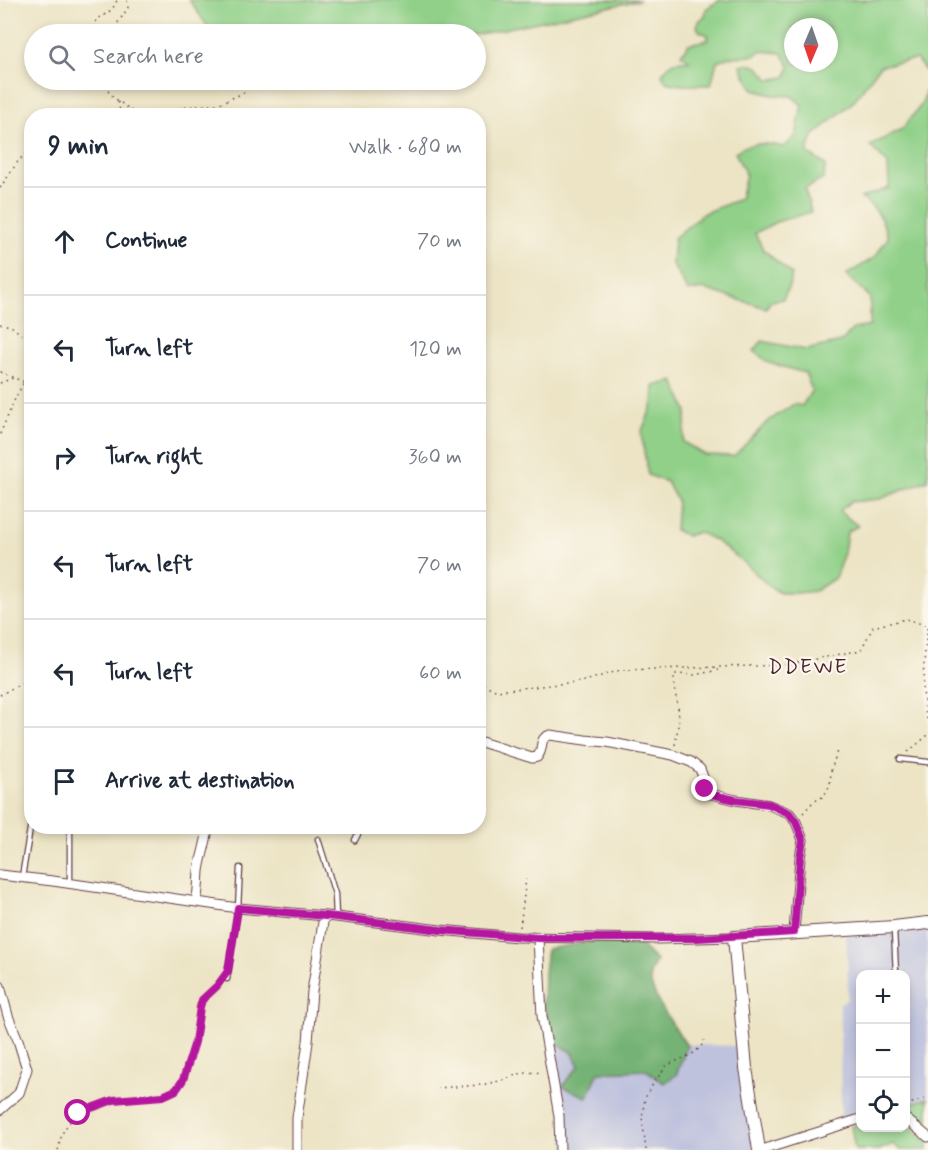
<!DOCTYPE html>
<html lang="en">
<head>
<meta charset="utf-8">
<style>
	:root { --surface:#fff; --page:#f6f6f7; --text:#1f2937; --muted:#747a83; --line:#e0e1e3 }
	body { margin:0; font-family:Mynerve,sans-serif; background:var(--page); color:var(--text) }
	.controls { position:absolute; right:18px; bottom:18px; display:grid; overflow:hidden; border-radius:12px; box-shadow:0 3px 9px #0003 }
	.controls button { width:54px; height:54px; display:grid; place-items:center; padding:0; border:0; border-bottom:2px solid var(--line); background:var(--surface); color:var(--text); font:30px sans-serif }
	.compass { position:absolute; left:784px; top:18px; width:54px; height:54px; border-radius:50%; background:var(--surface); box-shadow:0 3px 9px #0003; rotate:182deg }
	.stop { position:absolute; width:18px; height:18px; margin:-14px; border:4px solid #b5179e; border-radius:50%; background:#fff }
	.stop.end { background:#b5179e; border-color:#fff; box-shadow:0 2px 6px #0008 }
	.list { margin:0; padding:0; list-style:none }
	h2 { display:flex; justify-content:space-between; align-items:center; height:78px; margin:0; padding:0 24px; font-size:26px }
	h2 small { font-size:20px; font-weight:400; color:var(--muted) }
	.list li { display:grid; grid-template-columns:39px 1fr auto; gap:18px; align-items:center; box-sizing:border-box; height:108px; padding:0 24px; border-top:2px solid var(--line) }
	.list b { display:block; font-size:22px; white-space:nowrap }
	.list em { font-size:20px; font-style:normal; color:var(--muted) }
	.icon { flex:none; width:33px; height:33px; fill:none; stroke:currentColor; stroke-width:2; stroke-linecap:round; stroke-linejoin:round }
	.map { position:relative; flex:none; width:928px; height:1150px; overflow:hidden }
	.search { position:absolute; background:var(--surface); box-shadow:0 3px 9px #0003; left:24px; top:24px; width:462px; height:66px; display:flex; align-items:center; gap:15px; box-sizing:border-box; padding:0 21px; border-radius:33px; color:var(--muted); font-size:22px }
	.panel { position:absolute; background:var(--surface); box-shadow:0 3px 9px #0003; left:24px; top:108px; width:462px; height:726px; border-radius:24px }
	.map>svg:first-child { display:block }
</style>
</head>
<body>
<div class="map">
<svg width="928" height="1150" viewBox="0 0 928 1150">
	<rect width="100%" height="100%" fill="#fbf7ec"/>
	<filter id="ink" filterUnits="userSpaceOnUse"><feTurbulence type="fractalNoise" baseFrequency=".0167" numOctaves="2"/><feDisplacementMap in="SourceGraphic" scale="12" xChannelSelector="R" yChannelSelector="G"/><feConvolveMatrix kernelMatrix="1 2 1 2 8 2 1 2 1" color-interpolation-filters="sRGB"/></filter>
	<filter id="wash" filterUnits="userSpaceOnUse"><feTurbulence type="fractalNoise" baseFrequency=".008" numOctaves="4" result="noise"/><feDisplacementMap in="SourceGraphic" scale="24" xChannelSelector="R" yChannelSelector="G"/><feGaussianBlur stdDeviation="1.35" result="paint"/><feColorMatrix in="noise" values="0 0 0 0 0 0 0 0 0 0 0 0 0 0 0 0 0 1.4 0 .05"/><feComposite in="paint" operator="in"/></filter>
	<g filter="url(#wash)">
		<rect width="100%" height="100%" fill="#ece4c5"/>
		<path fill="#bfc2dd" d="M928,928v169l-22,6v-129h-46v142l-19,6 -1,-119 7,-3 1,-31 -2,-34z
			M553,1041l185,5 1,24 16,80h-190l-1,-20 -9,-56z"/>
		<path fill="#90d088" stroke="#6d785a" stroke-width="1.5" fill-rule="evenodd" d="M189,0h452l-165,35 -263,-1z
			M720,0h208v74l-12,-15 -36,7 -27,36 -40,34 -6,17 19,12 -3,14 -18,10 6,23 -35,10 -21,11 8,16 29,26 -3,11 -6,13 -12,2 -5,7 -62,-19 -16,2 -16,-27 2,-26 30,-25 36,-14 6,-24 -11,-23c15,-11 32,-9 49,-5l12,-11 6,-31 -11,-9 -19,-1 -18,-5 -8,-13 -5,-12c15,-3 19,3 28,15l16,-3 5,-10 -8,-14 -21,-2 -9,5 -23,1 -12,4 -6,24h-31l-14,-3 -4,-8c8,-12 13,-14 28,-13l-9,-7 8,-10 19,-4v-5l-9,-4 -2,-5 3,-6 5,-3 1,-8zM793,27h36v36h-36z
			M928,82v398l-48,19 -30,3 -11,9 19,15 -11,6 -3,21 -9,25 -20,13 -18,2h-17l-11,-7 -22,-21 -31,-24 -18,-9 -11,4 -12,-6 2,-29 -10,-19 -19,-7 -7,-42 12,-29 1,-18 20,-5 13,30 -4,31 22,13 29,1 33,-34 27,-18 8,2 10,-16 -7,-17 -36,-10 -15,-12 8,-10 44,9 35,-8 12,-13 17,-3v-29l-24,-22 28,-17 14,-20c-6,-20 -9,-28 -27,-40l28,-10 -1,-24 -18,-18 32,-17 20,-25z
			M928,1098v36l-22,-19v-10z
			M906,1123l22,19v8h-28l-7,-6 -14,6h-24l-4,-24 9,-2v4h46z"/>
		<path fill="#74b274" stroke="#5f6850" stroke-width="1.5" d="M597,941l44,4 15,16c-2,4 -5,9 -6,13 -2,19 27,56 37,72l-11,29 -12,8 -18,-13 -47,2 -12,25 -24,-10 4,-7 12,-14 -7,-14 -19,-11 -10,-37 1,-31 3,-24z"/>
	</g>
	<g filter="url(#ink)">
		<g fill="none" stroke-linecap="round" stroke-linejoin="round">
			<defs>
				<path id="service" d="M900,759l28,3
					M318,839l17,55 1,23
					M355,840l7,-14
					M22,877l10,-60
					M70,883v-52
					M894,929l2,45
					M227,979l11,-71 2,-40"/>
				<path id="minor" d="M478,741l54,17 5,-1c8,-8 0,-18 13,-22l35,5 22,2 66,13 18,7 9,7 3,8 2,12 6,5 25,6 33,5 20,8 7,9 7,18 -3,18 -6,74
					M0,875l53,6 185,27 98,9 104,13 78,7 140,2 76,-2
					M196,901c3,-10 2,-19 3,-30 2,-15 8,-29 9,-45
					M538,938l4,78 17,100 1,34
					M0,986l8,30 10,24 9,29 -8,24 -19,17
					M906,1119l22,18
					M297,1150v-32l11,-76 4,-51 12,-75
					M762,1150l98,-31"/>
				<path id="tertiary" d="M759,1150l-13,-82 -12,-131 160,-10 34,-4"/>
			</defs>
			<use href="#service" stroke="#623d42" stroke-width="7"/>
			<use href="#minor" stroke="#623d42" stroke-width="11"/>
			<use href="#tertiary" stroke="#623d42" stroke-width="14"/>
			<path stroke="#623d42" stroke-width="1.5" stroke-dasharray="1.5 4.5" stroke-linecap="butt" d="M94,34l2,-15c9,-4 18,-9 21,-19
				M114,34l1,-7 13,-19 -1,-8
				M103,80c5,19 21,22 34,36
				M118,102l3,14
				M163,116c16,-12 35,-9 53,-12 9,-2 19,-8 28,-11
				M0,188l19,-28 13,-11
				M0,324l11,2 11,9 10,-1
				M0,372l24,10h8
				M0,383l13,-5
				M0,434l15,-35 9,-17
				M927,628c-2,29 -8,66 1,94
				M478,681l19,10 88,-10 36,-11 165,-5 75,-15 12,-23 33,-8 22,7
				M0,695l21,-12
				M675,745c2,-13 5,-25 3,-38 -2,-13 -6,-21 -3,-33l20,1 23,-5
				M908,752l20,-17
				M803,813l10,-11 11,-6 6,-11 1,-14 6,-20
				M520,927l6,-48
				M437,1088l44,-3 23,-5 14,-6 18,-2 4,1
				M906,1105l22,-7
				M58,1150c2,-5 2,-12 5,-18 15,-29 50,-32 79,-34 11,-1 21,-1 31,-7 22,-13 20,-63 27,-85 3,-10 14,-16 20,-25
				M646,1150l-4,-33 3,-19 8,-14 14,-19 24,-10 10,-8 3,-7"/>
			<use href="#service" stroke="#fff" stroke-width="4.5"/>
			<use href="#minor" stroke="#fff" stroke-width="9"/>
			<use href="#tertiary" stroke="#fff" stroke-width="12"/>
		</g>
	</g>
	<g fill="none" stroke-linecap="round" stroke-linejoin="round" filter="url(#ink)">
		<path stroke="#b5179e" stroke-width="8" d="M78,1113l35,-13 50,-4 13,-6 7,-10 12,-38 5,-35 2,-7 15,-14 11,-15 10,-63 98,9 104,13 98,8h160l96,-6 6,-74 3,-18 -7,-18 -7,-9 -20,-9 -33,-4 -14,-3 -11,-3 -6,-5"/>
	</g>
	<g text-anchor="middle" stroke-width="4.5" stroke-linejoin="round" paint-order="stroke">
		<g font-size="21" letter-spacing="1.5" fill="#4a1f2b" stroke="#fbf7ec">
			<text x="808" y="673">DDEWE</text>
		</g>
	</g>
</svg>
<div class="controls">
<button>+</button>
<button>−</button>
<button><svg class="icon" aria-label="locate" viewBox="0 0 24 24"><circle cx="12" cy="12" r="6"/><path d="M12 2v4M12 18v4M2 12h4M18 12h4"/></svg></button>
</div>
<svg class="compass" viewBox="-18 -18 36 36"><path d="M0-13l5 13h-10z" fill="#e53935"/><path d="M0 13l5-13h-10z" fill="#747a83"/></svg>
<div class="stop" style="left:78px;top:1113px"></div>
<div class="stop end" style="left:705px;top:789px"></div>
<div class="search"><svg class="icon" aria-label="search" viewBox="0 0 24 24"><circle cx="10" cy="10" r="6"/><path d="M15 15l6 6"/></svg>Search here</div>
<section class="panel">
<h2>9 min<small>Walk · 680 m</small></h2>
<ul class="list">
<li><svg class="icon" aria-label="ahead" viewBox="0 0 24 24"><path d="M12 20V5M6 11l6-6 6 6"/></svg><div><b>Continue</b></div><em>70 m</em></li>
<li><svg class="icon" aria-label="left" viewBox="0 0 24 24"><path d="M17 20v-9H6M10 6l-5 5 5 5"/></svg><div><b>Turn left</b></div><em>120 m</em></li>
<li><svg class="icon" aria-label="right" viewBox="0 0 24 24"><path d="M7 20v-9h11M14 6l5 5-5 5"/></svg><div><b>Turn right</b></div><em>360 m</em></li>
<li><svg class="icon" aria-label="left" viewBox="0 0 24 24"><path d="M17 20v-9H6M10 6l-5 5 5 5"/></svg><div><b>Turn left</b></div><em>70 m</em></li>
<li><svg class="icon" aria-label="left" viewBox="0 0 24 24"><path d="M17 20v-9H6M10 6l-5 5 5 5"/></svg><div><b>Turn left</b></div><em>60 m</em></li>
<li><svg class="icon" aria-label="arrive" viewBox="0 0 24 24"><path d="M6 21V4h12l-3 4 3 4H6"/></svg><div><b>Arrive at destination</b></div></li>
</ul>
</section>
</div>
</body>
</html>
